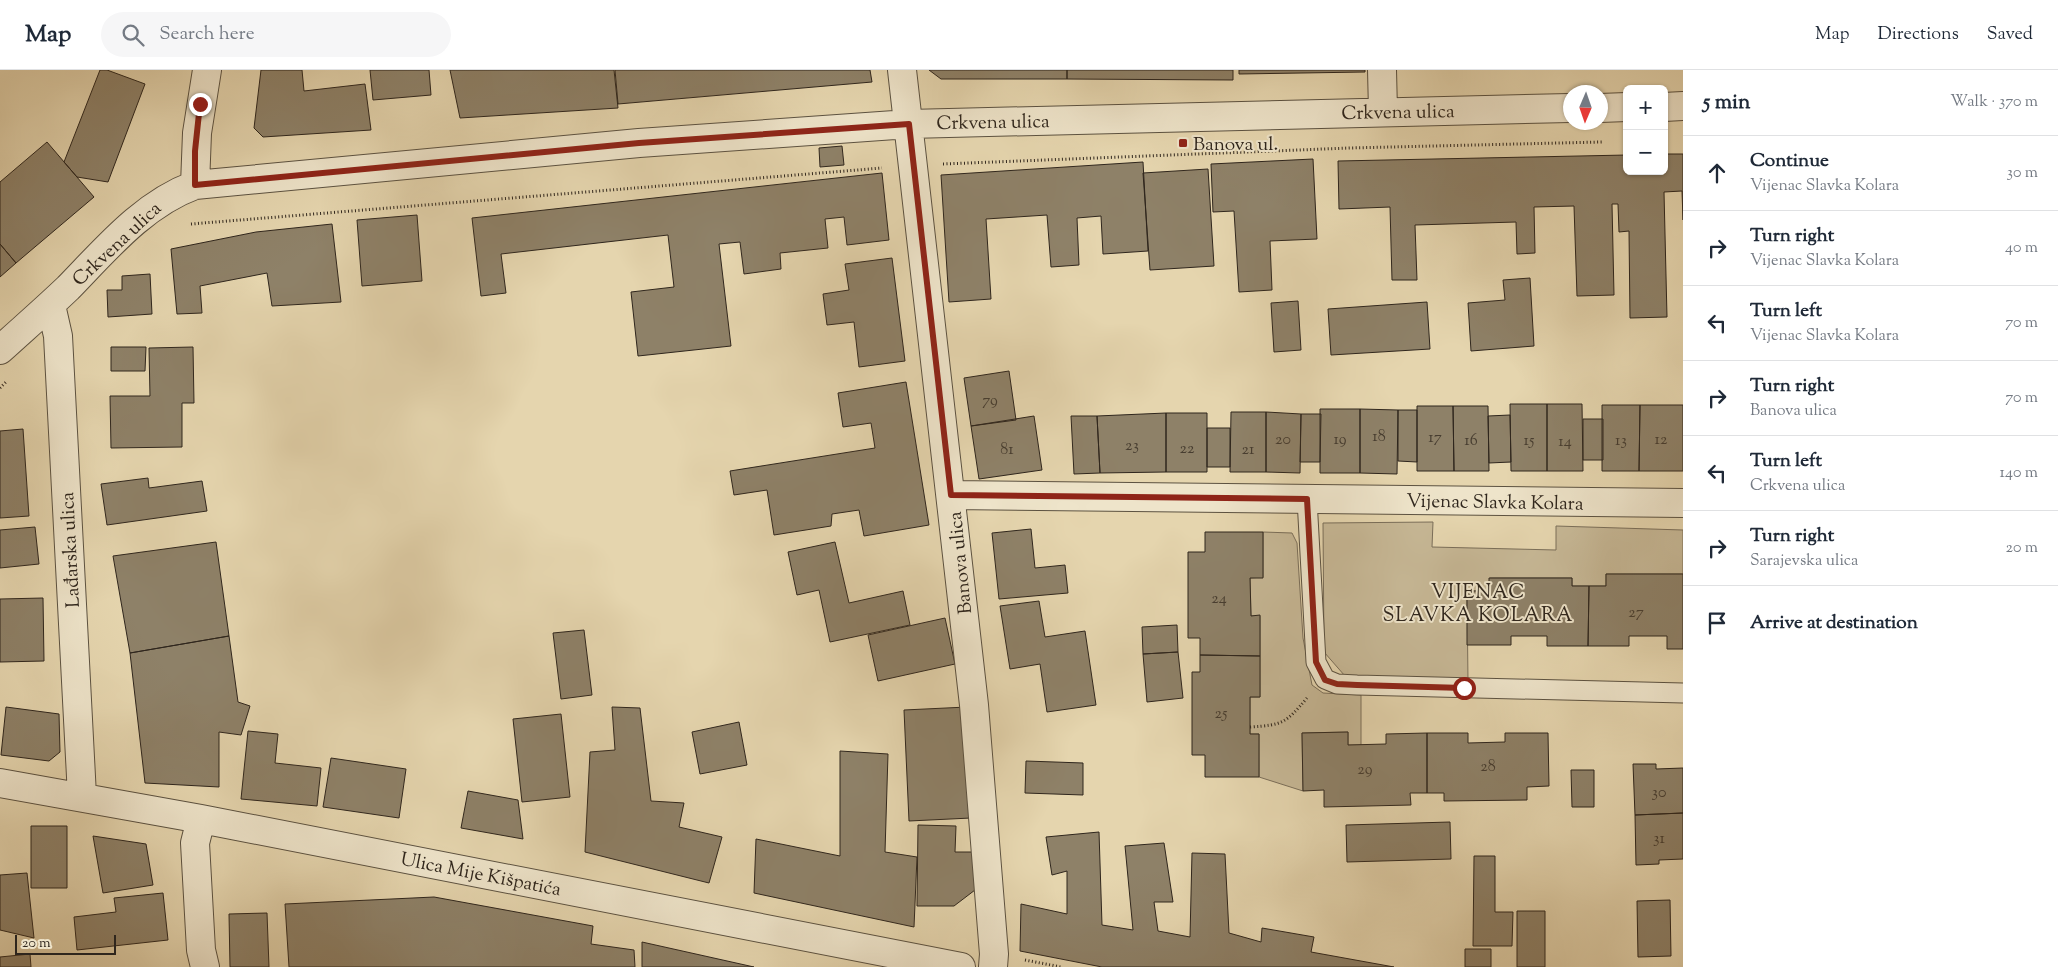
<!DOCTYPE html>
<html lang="en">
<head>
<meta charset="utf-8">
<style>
	:root { --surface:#fff; --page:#f6f6f7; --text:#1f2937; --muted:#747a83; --line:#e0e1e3 }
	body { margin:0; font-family:"Sorts Mill Goudy",serif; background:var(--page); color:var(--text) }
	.controls { position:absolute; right:15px; top:15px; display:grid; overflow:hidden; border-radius:8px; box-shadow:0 1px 4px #0004 }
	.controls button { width:45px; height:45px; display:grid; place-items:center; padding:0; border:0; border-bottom:1px solid var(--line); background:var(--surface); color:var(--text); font:25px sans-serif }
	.compass { position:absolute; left:1563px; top:15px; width:45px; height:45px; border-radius:50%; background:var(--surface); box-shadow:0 1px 4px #0004; rotate:182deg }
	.scale { position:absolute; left:15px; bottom:12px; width:101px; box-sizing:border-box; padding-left:5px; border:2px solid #2f261d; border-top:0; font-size:14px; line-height:18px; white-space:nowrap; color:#2f261d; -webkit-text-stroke:4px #eee4ca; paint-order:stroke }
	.stop { position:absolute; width:15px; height:15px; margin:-11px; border:4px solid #8f2418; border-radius:50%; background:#fff }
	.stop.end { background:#8f2418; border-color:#fff; box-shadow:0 1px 5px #0008 }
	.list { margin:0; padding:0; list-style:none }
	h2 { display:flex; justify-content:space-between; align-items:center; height:65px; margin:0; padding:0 20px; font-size:21px }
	h2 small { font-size:16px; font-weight:400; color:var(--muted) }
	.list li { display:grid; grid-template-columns:32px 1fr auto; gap:15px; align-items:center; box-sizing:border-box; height:75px; padding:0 20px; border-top:1px solid var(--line) }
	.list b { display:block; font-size:19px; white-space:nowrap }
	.list p { margin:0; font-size:16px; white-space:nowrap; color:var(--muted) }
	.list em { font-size:16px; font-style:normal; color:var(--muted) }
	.icon { flex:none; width:28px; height:28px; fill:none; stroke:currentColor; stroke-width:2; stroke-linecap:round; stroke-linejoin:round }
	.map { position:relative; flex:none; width:1683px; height:897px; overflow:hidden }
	header { display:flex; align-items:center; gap:30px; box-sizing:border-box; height:70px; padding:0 25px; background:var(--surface); border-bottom:1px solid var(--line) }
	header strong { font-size:24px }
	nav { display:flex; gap:28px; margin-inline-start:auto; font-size:18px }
	.search { width:350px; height:45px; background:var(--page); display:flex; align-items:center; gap:12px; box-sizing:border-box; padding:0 18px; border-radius:28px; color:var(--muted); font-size:19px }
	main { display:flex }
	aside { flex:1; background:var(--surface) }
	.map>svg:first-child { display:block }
</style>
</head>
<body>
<header>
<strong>Map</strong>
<div class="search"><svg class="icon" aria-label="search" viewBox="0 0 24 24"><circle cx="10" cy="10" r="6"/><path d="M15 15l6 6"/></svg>Search here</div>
<nav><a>Map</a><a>Directions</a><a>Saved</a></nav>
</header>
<main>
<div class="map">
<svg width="1683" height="897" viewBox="0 0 1683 897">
	<rect width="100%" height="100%" fill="#e5d5ae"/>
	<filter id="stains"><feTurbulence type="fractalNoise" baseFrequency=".004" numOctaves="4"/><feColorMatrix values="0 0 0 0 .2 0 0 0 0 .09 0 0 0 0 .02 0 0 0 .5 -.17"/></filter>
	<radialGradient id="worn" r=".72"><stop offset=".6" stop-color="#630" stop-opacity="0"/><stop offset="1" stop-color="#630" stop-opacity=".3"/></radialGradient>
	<path fill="#c6b795" stroke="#7a6e59" d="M1433,452l-1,25 124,3v-24l127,4v44h-77v12h-34v-8h-82l-1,13h-22l1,91 -123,-6 -21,-24 -1,-129z
		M1263,462l29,1 5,10 6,95 9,47 11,8 38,2v50h-13v-13l-46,1 1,58 -44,-14v-43h-9v-37h10v-81h-9l-1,-38 13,-1z"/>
	<path fill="#8e8168" stroke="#2f261d" d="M100,0h7l38,14 -37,98 -31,-5 -13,-15z
		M261,0h41l2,21 61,-7 6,46 -108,7 -9,-9z
		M370,0h59l2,25 -58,5z
		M450,0h164l4,38 -158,10z
		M615,0h255l2,12 -254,22z
		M929,0h138v9h-126z
		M1067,0h166v10l-166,-1z
		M1239,0h126v2l-126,2z
		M47,72l47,55 -78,66 -16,-19v-62z
		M842,76l2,19 -24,2 -1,-19z
		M1664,84h19v66l-1,-29 -18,1 3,125 -37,1 -1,-87 -10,1 -1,-28h-6l2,91 -37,1 -3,-90 -40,1 1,46 -18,1 -1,-32 -101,3 2,55h-25l-2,-73 -51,2 -1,-48 289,-6v16h37z
		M1313,89l4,80 -47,2 2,49 -33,2 -5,-81 -21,1 -2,-48z
		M1143,92l5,89 -45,3 -2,-38 -24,2 2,47 -28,2 -4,-52 -61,4 5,80 -42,3 -8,-127z
		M1208,99l6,97 -64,4 -7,-97z
		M882,103l7,67 -42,5 -3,-28 -19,2 3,29 -48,5 1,16 -37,5 -4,-32 -21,2 12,102 -93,10 -7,-64 43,-5 -6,-52 -167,19 5,39 -25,3 -9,-78z
		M417,145l5,66 -60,5 -5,-66z
		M332,154l9,78 -69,4 -5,-33 -67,13 2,27 -25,1 -6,-65 85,-17z
		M0,174l16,19 -16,14z
		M892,188l13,103 -46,6 -5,-45 -27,3 -4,-31 26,-4 -4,-26z
		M150,204l2,40 -44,3 -1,-27h15v-14z
		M1530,208l4,68 -63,5 -3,-48 37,-3 -2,-20z
		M1298,231l3,49 -27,2 -3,-49z
		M1427,232l3,47 -99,6 -3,-46z
		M111,277h35l-1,24h-34z
		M193,277l1,56h-12v44l-71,1 -1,-52h40l-1,-48z
		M1009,301l7,49 -45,6 -7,-48z
		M906,312l23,143 -65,11 -5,-26 -27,4 -1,12 -57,9 -7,-45 -33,5 -4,-24 145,-23 -4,-25 -28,4 -5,-34z
		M1510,334h37v67h-36z
		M1547,334h35l1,67h-36z
		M1602,335h38l-1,66h-37z
		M1640,335h43v66h-44z
		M1417,336h36l1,65h-37z
		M1453,336h35l1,65h-35z
		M1320,339h40v64h-40z
		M1360,339l38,1 -1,64 -37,-1z
		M1398,340h19v52l-19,-1z
		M1231,342h35v60h-36z
		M1266,342l35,2 -1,59 -34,-1z
		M1166,343v59l-66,1 -3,-57z
		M1166,343h41v59h-41z
		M1301,344h20l-1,48h-20z
		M1510,345l1,47 -22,1 -1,-47z
		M1034,346l8,54 -63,9 -8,-53z
		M1071,346h26l3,57 -26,1z
		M1583,349h20v41h-20z
		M1207,358h23v39h-23z
		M23,359l6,87 -29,2v-87z
		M148,408l1,10 53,-7 5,30 -100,14 -6,-41z
		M35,457l4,37 -39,4v-38z
		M1031,459l4,39 30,-3 3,28 -69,6 -7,-66z
		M1205,462h58v46h-13l1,38 9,-1v41l-60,-1v-17h-12v-86h17z
		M216,472l13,94 -99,17 -17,-97z
		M835,472l14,61 54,-12 7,34 -80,17 -11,-52 -22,5 -9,-43z
		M1606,504h77v75h-16v-13h-38v10h-41l1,-60h17z
		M1489,508h83v8h17l-1,60h-41v-10h-36v9h-44v-54h22z
		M43,528l1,63 -44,1v-63z
		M1039,531l6,36 40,-6 11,74 -49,7 -7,-48 -30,5 -10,-63z
		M945,548l10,46 -77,17 -10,-46z
		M1177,555l1,27 -35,2 -1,-27z
		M584,560l8,65 -31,4 -8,-66z
		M229,566l9,66 12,4 -9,29 -22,-3v55l-74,-4 -15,-130z
		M1178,582l5,46 -36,4 -4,-48z
		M1200,585l60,1v41h-10v37h9v43h-54v-22h-13v-83h8z
		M6,637l53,7 1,38 -11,9 -48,-6z
		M612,637l28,1 11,93 33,2 -5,24 43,10 -13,46 -124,-31 5,-100 25,-2z
		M967,637l4,111 -62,3 -5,-111z
		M561,644l9,83 -48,5 -9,-83z
		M739,652l8,43 -47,9 -8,-42z
		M248,661l30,3 -3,29 46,5 -4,38 -76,-7z
		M1348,662v13l38,-1v-10l41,-1v60h-17l1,12 -87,2v-17l-21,1 -1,-58z
		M1427,663h41v10l37,-1v-9h43l1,53 -22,1v13l-83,1v-8h-17z
		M840,681l48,3 -3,98 32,5 -3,70 -160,-34 2,-54 84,17z
		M331,688l75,11 -7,49 -76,-11z
		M1026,691l57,2v32l-58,-2z
		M1633,694h23v5l27,-1v45l-48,2z
		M1571,700h23v37h-22z
		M468,721l50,9 5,39 -62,-11z
		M1683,743v46l-24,1v4l-23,1 -1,-50z
		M1450,752l1,37 -104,3 -1,-37z
		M918,755l38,1 -1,26h21l-1,38 -21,16h-37z
		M31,756h36v62h-36z
		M1099,762l3,93 31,5 -8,-84 39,-3 9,59h-19l4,29 32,6 2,-84 33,1 4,79 32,9 1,-14 52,9 -3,15 83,15h-292l-82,-16 1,-47 46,10v-43l-15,4 -6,-38z
		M93,766l53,8 7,41 -50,8z
		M1474,786h21v56h18l-1,34h-39z
		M27,803l7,65 -34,-8v-55z
		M163,823l5,47 -91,10 -3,-33 42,-5 -2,-14z
		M434,827l159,29 -2,18 43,6 1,17h-346l-4,-63z
		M1670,830l1,56 -33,1 -1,-56z
		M1517,841h28v56h-28z
		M267,843l2,54h-39l-1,-53z
		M642,872l112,25h-112z
		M1465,879h26v18h-26z
		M30,884l1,13h-31v-10z"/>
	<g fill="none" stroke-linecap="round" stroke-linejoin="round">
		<defs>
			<path id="service" d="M1307,429l9,163 9,17 12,5 20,1 326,8"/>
			<path id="minor" d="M902,0l72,635 20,249 -1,13
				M1382,0l1,41
				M1664,37l19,-1
				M1600,38l27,-1
				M195,115l2,-52 10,-63
				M51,235l7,31 24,460
				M0,280c23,-21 46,-41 68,-62 38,-39 75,-84 127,-103l444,-42 270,-19 661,-16
				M951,425l732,8
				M0,713l201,36 760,148
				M201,749l-6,24 6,107 4,17"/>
		</defs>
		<use href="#service" stroke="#5c5241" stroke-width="21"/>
		<use href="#minor" stroke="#5c5241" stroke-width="30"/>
		<path stroke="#2f261d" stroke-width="3" stroke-dasharray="1 2.5" stroke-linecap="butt" d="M943,94l406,-16 253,-6
			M191,154l691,-56
			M0,318l7,-7
			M1250,657c33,-2 36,-4 57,-29
			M1025,890l36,7"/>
		<use href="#service" stroke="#eee4ca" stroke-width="19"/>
		<use href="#minor" stroke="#eee4ca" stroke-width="28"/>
	</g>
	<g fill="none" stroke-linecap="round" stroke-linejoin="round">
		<path stroke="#8f2418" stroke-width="6" d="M200,34l-5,47v34l444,-42 270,-19 42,371 356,4 9,163 9,18 12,4 20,1 107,3"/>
	</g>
	<rect fill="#8f2418" stroke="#eee4ca" stroke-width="2" x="1178" y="68" width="10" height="10" rx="2.5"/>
	<g text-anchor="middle" stroke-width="4" stroke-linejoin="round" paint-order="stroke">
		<g font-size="16" fill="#473d30">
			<text x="990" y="335">79</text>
			<text x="1379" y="371">18</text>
			<text x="1435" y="372">17</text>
			<text x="1283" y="374">20</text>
			<text x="1340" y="374">19</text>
			<text x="1661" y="374">12</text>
			<text x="1471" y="375">16</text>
			<text x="1529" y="375">15</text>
			<text x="1621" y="375">13</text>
			<text x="1565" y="376">14</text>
			<text x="1132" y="380">23</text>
			<text x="1187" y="383">22</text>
			<text x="1007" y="384">81</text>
			<text x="1248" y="384">21</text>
			<text x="1219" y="533">24</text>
			<text x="1636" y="547">27</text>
			<text x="1221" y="648">25</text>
			<text x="1488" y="701">28</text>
			<text x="1365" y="704">29</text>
			<text x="1659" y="727">30</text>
			<text x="1659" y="773">31</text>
		</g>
		<g font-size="19" fill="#2f261d" stroke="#eee4ca">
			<text transform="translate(1398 41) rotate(-1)" y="7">Crkvena ulica</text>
			<text transform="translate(993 51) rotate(-1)" y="7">Crkvena ulica</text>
			<text transform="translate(116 173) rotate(-43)" y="7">Crkvena ulica</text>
			<text transform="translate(1495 431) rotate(1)" y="7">Vijenac Slavka Kolara</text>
			<text transform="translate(69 480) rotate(-93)" y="7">Lađarska ulica</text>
			<text transform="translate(959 493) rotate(-96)" y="7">Banova ulica</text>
			<text transform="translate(481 803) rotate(11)" y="7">Ulica Mije Kišpatića</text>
		</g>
		<g font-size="19" fill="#2f261d" stroke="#eee4ca" text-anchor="start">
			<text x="1193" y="80">Banova ul.</text>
		</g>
		<g font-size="20" letter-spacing="1" fill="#2f261d" stroke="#eee4ca">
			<text x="1478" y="528">VIJENAC<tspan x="1478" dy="23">SLAVKA KOLARA</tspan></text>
		</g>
	</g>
	<rect width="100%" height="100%" filter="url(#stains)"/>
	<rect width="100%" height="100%" fill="url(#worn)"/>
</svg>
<div class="controls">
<button>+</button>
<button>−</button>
</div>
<svg class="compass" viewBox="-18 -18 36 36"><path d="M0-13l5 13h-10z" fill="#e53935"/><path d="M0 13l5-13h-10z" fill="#747a83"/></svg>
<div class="scale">20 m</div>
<div class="stop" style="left:1464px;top:618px"></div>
<div class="stop end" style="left:200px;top:34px"></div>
</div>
<aside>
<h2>5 min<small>Walk · 370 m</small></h2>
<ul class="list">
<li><svg class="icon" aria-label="ahead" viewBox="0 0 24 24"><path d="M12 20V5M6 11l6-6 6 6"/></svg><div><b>Continue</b><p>Vijenac Slavka Kolara</p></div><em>30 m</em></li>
<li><svg class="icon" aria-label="right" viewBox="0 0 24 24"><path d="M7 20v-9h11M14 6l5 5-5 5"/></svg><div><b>Turn right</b><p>Vijenac Slavka Kolara</p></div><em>40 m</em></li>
<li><svg class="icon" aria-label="left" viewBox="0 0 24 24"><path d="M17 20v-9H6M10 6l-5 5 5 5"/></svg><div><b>Turn left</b><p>Vijenac Slavka Kolara</p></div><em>70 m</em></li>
<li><svg class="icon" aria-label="right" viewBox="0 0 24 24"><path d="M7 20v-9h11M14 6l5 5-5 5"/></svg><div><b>Turn right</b><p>Banova ulica</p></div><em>70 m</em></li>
<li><svg class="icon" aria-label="left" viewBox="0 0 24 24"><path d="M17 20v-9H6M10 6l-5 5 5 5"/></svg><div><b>Turn left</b><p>Crkvena ulica</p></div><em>140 m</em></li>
<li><svg class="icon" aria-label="right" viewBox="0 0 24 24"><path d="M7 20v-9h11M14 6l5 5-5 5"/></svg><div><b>Turn right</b><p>Sarajevska ulica</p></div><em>20 m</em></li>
<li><svg class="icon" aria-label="arrive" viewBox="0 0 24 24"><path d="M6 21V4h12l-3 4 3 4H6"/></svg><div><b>Arrive at destination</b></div></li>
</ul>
</aside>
</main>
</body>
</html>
